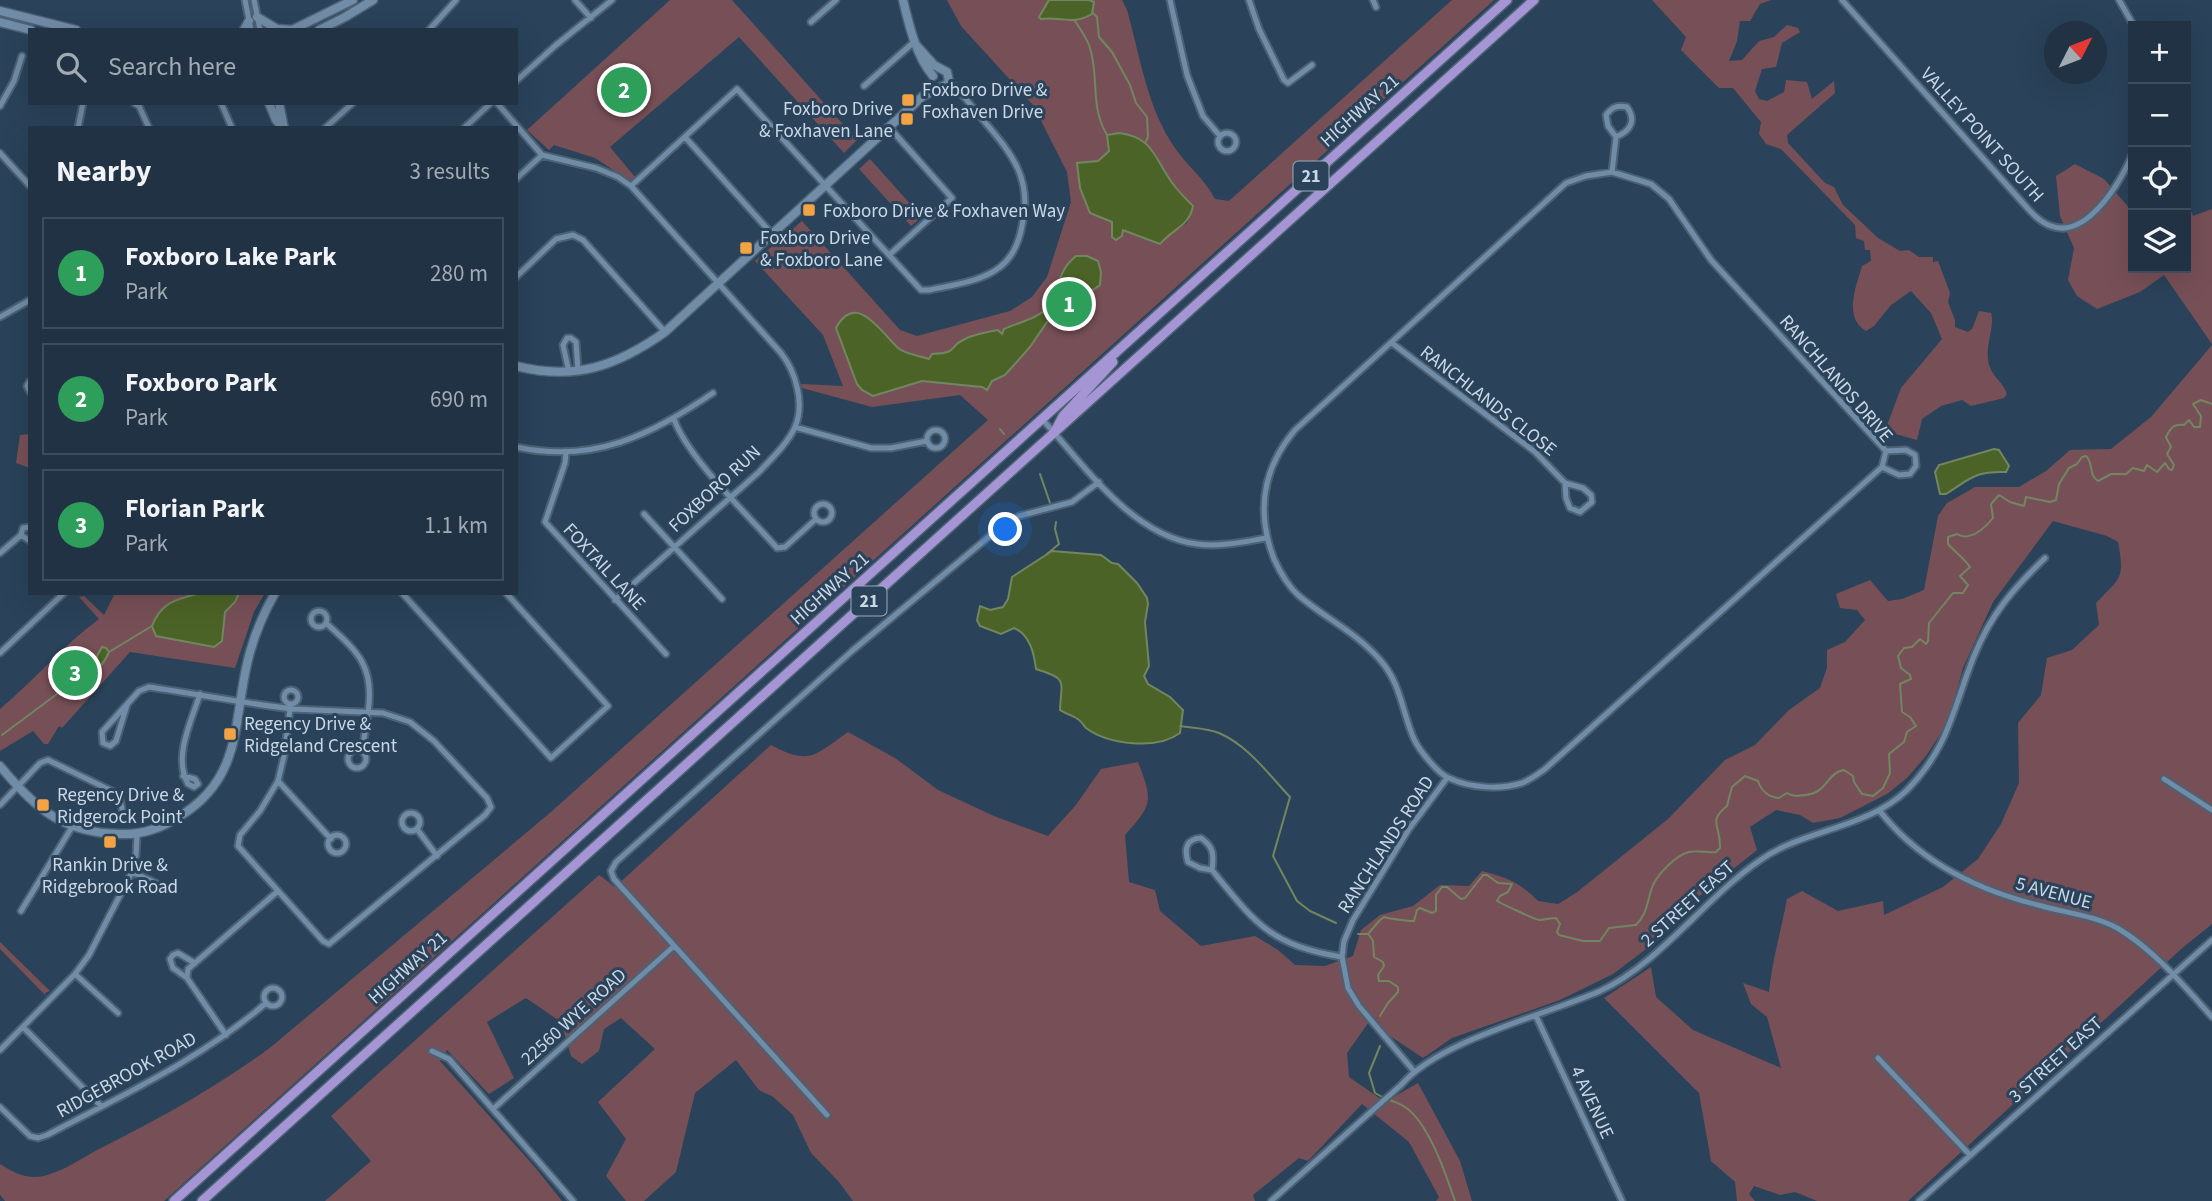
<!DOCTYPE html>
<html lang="en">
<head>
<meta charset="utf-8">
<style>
	:root { --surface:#203244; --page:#283a4b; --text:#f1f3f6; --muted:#a2aab2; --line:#3d4d5d; --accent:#f4a344 }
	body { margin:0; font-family:"Source Sans 3",sans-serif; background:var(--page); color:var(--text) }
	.controls { position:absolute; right:21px; top:21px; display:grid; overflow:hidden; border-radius:0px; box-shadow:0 7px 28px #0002 }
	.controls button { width:63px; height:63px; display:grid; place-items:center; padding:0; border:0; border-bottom:2px solid var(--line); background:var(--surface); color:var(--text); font:35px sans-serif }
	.compass { position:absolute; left:2044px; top:21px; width:63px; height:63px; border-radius:50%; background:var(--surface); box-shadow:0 7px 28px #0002; rotate:48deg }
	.you { position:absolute; left:1006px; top:530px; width:24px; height:24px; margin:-18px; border:5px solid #fff; border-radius:50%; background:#1a73e8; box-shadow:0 0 0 10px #1a73e833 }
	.badge { display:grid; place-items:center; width:46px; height:46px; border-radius:50%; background:var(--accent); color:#fff; font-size:23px; font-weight:700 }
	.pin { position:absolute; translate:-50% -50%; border:4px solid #fff; box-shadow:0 2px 7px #0006 }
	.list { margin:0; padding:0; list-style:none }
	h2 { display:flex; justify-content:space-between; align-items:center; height:91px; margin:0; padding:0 28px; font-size:30px }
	h2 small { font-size:23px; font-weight:400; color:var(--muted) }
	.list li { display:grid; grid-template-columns:46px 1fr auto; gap:21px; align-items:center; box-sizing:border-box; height:112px; margin:0 14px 14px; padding:0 14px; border:2px solid var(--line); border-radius:0px }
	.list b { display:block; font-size:26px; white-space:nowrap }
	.list p { margin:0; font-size:23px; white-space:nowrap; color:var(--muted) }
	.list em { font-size:23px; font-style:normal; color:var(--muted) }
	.icon { flex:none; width:38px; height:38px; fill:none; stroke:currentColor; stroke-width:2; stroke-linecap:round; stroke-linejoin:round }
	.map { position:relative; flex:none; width:2212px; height:1201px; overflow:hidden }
	.search { position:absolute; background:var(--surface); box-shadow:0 7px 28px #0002; left:28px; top:28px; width:490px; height:77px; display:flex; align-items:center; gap:18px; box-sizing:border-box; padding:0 24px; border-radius:0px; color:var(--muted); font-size:26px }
	.panel { position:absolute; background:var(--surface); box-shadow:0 7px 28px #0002; left:28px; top:126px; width:490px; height:469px; border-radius:0px }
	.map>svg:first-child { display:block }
</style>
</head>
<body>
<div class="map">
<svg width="2212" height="1201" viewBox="0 0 2212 1201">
	<rect width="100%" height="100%" fill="#2a435a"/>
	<path fill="#775057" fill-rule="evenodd" d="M670,0h62l125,140 -13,13 -105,-116 -129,110 25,30 -5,4 -35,-23 -41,-13 -5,5 -22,-20z
		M947,0h102l-10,16 15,1 12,4 26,-7 1,-12 -4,-2h33l5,10c13,46 20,98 48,138 12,18 30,31 40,51l14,2 223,-201h42l-1330,1201h-159l-5,-6v-31c11,7 22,13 35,13 22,-1 45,-18 64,-28 62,-31 116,-61 172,-102l280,-235 437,-392 -28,-25 -88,12 -70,-19 -1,-4 42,2 -20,-51 -68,-74 47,-40 98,109 17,6 93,-25 22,-14 15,-20 24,-75 -4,-30 -34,-67 -72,-79zM1109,151l46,2 18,31 20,22 -6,17 -20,12 -7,9 -37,-14 -1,6 -6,4 -4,-2v-16l-35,-59 21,-2z
		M1652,0h119l-11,4 -10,17h-10l-3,20 -8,20 13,-1 17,-19 15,-4 13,-12 11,3 2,4 -18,11 -6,24 -14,2 -7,22 4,8 8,2 17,-9 2,-12 21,2 5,17 22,-18 1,12 -48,42 1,8 37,40 9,4 9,18 35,33 22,13 9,-1 10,7h14v5l5,-1 12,32 -2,9 7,18v7l13,5 4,-3 7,-18 12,2c4,13 -5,29 -3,46 1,16 15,22 19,35l-3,4 -33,8 -9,-6 -21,6 -19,13 -5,21 -32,-9 16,-43 41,-49 -11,-26 -20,-22 -20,14 -17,21 -8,5c-23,-14 -10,-44 -4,-65l9,-5 -1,-11h-5l-1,-9 -8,-3 -1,-13 -74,-76 -15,-5 -7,-10 2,-12 -28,-34h-14l-38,-38 5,-13z
		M870,159l52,58 -11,9 -52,-57z
		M2075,164l29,15 27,31 2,-4v62h53v-68l7,16 19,-7v135l-48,-69 -24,17 -43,17 -20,-13 -9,-16 6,-32 -14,-32 -4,-40z
		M2212,345v579l-32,26 -272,251h-91l-22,-9 -15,3 -26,-9 -5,8 6,7h-18l-2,-19 -24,-21 -12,-68 -95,-95 47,-31 5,30 37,33 88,38 -14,-51 -16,-13 -8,-21 26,9c3,-31 12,-61 18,-93l15,-8 36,20 45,-10 1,14 59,-28 35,-28 23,-35 18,-41 -1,-60 23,-28 6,-37 25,-8 27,-25 -3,-22c25,-26 29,-24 22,-61l-11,-6 -54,-15 -60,81 -30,66 -15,54 -22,34 -19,22 -20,16 -47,24 -27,5 -13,-8 -24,-5 -26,17 7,23 -65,52 -34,38 -45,34 -53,26 -108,38 -29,20 -54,-36 -22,31 2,24 36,25 33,-19 42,78 12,40h-36l3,-4 -30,-55 -47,-38 -54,57 -9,-3 -46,37 2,6h-402l-14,-19 -28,-29 -18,-38 -21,-19 -13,-6 -23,-30 -41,33 -19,79 -32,29h-18l-20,-25 20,-37 -28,-37 57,-53 -34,-31 -17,11 -5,22 -17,13 -11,-8 -10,-34 -35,-24 -39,24 27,56 -25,16 -42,-44 -7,11 94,105 28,35h-237l46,-40 -40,-45 268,-241 16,12 156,-142c39,21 44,10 77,-13l47,26 43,32 56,26 54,20 28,-31 25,-36 37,-7c15,39 15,42 -13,73l4,47 26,8 5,21 41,35 54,-10 23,14 17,15 30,1 28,-10 8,-26 19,-15 33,-9 27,-21 29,1 13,-15c24,6 39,12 56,30l20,3 18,-11 92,-74 57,-59 30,-15 34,-35 31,-22 7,-20v-18l18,-8 20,-22 -8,-10 -17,-2 -4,-14 34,-14 18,21 14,-2 22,-9 14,-74 9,-13 28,-16h44l27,-16 24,-21 41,-1 40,-32z
		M30,434v34l-14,-5 4,-28z
		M115,593h150l-11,19 -19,56 -105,-16 -68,76 -3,-2 -11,18h-4l-11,-13 -33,20v-42c35,-29 63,-64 99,-90l-20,-22 5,-1 20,19z
		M0,942l50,49 -5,2 1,3 -46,-47z"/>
	<path fill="#4c6327" stroke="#728660" stroke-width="2" d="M1049,0h40l5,2 -2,12c-20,12 -31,2 -51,5l-2,-2z
		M1119,133c35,4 36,27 54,51 6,8 13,15 20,22 -4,21 -21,23 -33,38l-37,-14 -1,6 -6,4 -4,-3v-15l-22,-9 -10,-25 -3,-25 21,-2 11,-10 -2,-16z
		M1076,256h11l11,5 3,11 -1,13 -53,37 -17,25 -25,28 -13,6 -5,9 -5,-3 -60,-6 -49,15 -11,-6 -5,-6 -21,-56c20,-37 44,3 62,20 7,6 22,8 31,11l3,-5c28,-1 15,-7 33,-15 10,-5 22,-7 33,-9l4,4 2,-5c15,-7 34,-10 45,-23 13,-15 5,-32 27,-50z
		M1994,449l5,1 10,16 -3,6c-31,-1 -35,6 -60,22h-6l-5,-22 4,-7z
		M1052,551l49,4 11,8 6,1 19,19 10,15 1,6 -3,18 4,44 -5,10 4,8 22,13 13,13 -3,23c-23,17 -71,12 -94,-5 -2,-2 -4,-6 -7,-8 -5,-4 -13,-6 -19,-10 1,-29 9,-31 -24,-41 -2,-16 -6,-34 -22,-41l-13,6 -21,-8 -3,-6 3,-14 10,4 13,-3 5,-8 4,-22z
		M201,593h38l-4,9 -10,10 -3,29 -8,6 -58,-11 -4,-10c9,-24 25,-27 49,-33z
		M102,647l4,1 3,4c-5,12 -15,22 -28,27l10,-12z"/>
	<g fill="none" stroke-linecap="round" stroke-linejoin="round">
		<path stroke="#728660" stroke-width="2" d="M1092,12l5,5 2,20 13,15 18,33 6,18 11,14 1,20 -3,6
			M1075,21c5,8 11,16 14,24 11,30 0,60 18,90
			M1000,429l4,5
			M1040,474l10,29
			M1047,554l12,-10 -4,-15 1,-7
			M109,652l43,-26
			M1180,726c12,2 27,2 39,7 30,13 49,41 71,64l-17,59 24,45 13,10 26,12
			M2,735l55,-41 24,-15
			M1358,934h9
			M1368,934l11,-13 5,-4c7,2 23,4 30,4l3,-11 3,-2 12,5 4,-2v-16l6,-8h5l14,12 4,-1 18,-23h4l11,8 14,1 -4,8 -8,4 -3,5c5,3 37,18 42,19 5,0 11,-2 17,-2l4,6 -3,8 2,3 24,6h17l9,-13 27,-3c12,-12 11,-25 17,-40 6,-12 23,-30 36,-33 9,-2 18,1 27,0l4,-4c1,-23 -13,-26 7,-42l5,-19 13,-11 13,5c3,10 11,16 21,17l8,-5c7,4 10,3 18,2 23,-2 21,-22 39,-25l9,6 1,6 8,12 11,2 10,-8 7,-15 -1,-19 15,-12 3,-10 9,-6 -6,-9 -8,-5 -2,-28 11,-5 -1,-4 -9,-7 -3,-12 6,-8 8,-1 8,-8 6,5 2,-3 1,-18 24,-30h10l5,-8 -8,-9 10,-9c-6,-9 -15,-15 -22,-23v-7l9,-3c13,8 28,-6 36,-16l-2,-14 8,-9 11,7 14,4 2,-9 24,5 6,-2 3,-16 10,-16 8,-4 5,-7 4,-1c8,7 2,19 12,25l13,-7h15l7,-6 11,3 3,-6 10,7 8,-9 4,6 3,1 2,-5 -7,-11 4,-7 -5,-10c5,-9 6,-13 18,-12l5,-5 5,7h6l1,-11 -8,-12 8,-4 11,4
			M1369,935l4,6 1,16 9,5 1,4 -6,9 1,6h10l9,6v5l-10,11 -8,13
			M1380,1046l-11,27 6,20 9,5
			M1390,1100c4,2 11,4 15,7 24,16 41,68 50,94"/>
		<defs>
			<path id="street" d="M245,0l6,30
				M254,0l6,30
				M575,0l16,18
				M1170,0l17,75 16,41 17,20
				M1249,0l10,29 25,51 4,3 24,-18
				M1373,0l3,7
				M1842,0l180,202c8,9 17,20 29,24 36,14 72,-47 82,-74
				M2119,0l15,26
				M811,22l25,-22
				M429,30l27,-30
				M516,81l40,-36 56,-45
				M864,86l50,-44
				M134,103l5,3 10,22
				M221,103l11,25
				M497,103l45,52 54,13 22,9 13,9 150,167c15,19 24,51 14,74 -7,16 -24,32 -36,45l-144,128
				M0,106l14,-25 8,-25
				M78,128l5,-25
				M325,128l28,-25
				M464,128l27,-25
				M1218 142a9 9 0 1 1 18 0a9 9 0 1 1-18 0Z
				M685,137l87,97
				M0,153l30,33
				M1612,172l39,12 18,15 42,61 175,191 -4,16 -337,302c-7,5 -15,11 -23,14 -22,7 -52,5 -73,-5 -11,-4 -30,-28 -35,-39 -12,-27 -13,-55 -33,-78 -26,-30 -55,-42 -83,-66 -11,-10 -18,-23 -24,-36 -18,-47 -12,-90 21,-129l271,-247 20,-7z
				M1612,172l4,-35 -8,-11 -2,-11c6,-8 11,-10 21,-8 10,14 3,24 -11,30
				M516,179l26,-24
				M631,186l106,-97 184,201h8c23,-5 52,-8 71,-23 13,-10 19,-25 22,-41 11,-47 -10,-72 -38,-105 -11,-13 -22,-28 -35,-40
				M889,255l63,-57 -63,-71
				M516,277l40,-38 17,-4 10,5 82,92
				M0,317l30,-17
				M1392,343l143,109 30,31 18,5 8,7 1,7 -12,10 -10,-4 -4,-10 -1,-15
				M569,372l-6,-27 4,-7h4l5,4 2,29
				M30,381l-3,5 3,6
				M674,419c13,38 75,97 103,129l8,-1 31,-28
				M1042,419c42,46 90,117 155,125 23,3 46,-2 69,-6
				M795,427l76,21h20l36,-7
				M927 439a9 9 0 1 1 18 0a9 9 0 1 1-18 0Z
				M516,447c79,17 134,-12 197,-54
				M566,452l-1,11 -20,59 121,132
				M1882,467l17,8 11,-1 6,-8 -1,-11 -9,-5 -20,1
				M814 513a9 9 0 1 1 18 0a9 9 0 1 1-18 0Z
				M644,514l78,85
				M21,535l9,6
				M0,553l21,-18 2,-7 7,-1
				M402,593l149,165 57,-52 -102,-113
				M311 619a8 8 0 1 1 16 0a8 8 0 1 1-16 0Z
				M326,623c32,29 49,43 42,90 -2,13 -3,25 -7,38
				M0,653l64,-60
				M284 697a7 7 0 1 1 14 0a7 7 0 1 1-14 0Z
				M127,705l-11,36 -6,5 -7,-3 -1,-11 37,-41 10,-4c48,7 95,16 143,22l91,4 27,9 24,19 53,57 4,9 -6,8 -156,129 -6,-3 -85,-95 2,-11 20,-24 18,-30 6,-25 6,-47 1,-5
				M348 759a9 9 0 1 1 18 0a9 9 0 1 1-18 0Z
				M183,776l12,3 3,5 -4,3 -6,-3c-15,-27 3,-62 12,-90
				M2164,779l48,31
				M278,781l53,58
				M0,805l40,-42 8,-3 66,32 6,7 3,15
				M1879,810c41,53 100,81 163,96 25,7 54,10 77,23 36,22 65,57 93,88
				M402 822a9 9 0 1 1 18 0a9 9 0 1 1-18 0Z
				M417,829l20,27
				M328 844a9 9 0 1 1 18 0a9 9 0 1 1-18 0Z
				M1201,838c13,9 13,17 11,32l-12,-2 -12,-6c-4,-13 -2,-23 13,-24z
				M1212,870c44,54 58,75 130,87
				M132,872l24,11
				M21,911l51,-84
				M75,974l43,39
				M187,978l-14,-10 -3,-9 3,-4 5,-2 15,9
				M264 997a9 9 0 1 1 18 0a9 9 0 1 1-18 0Z
				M1536,1016l86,185
				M23,1027l78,79
				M226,1035l-39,-57 1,-9 90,-78
				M0,1050l75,-76 14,-19 43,-83 4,-17 1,-21
				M432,1051l17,8 124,142
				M1878,1058l92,97
				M1413,1070l-54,-64 -11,-18 -6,-31 2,-16 9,-21 56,-91 38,-51
				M0,1107l30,29 8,2 9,-3c76,-40 154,-76 219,-132
				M493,1109l181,-163
				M827,1115l-213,-236 -3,-8 5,-9 236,-211 145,-121 22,-14 53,-14 27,-20
				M1271,1201l130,-116c39,-45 142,-69 199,-94 59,-27 105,-93 159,-130 44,-32 107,-32 147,-70 43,-43 47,-83 68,-135 17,-42 39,-67 71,-98
				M1919,1201l293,-261"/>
			<path id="secondary" d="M903,0c6,25 13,56 30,76
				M0,11l76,19
				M257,17l20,12 16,1
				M0,22l31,8
				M244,30l5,-9
				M292,30l61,-30
				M319,30l26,-13 28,-17
				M269,103l7,17 7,8
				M279,103l5,25
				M516,366c59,15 101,0 149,-34l258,-236 24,-12 2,-3 -2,-9 -13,-7 -18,-20
				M0,766c35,42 62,67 120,68 23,1 41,-6 60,-18 66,-40 52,-101 70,-164 6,-21 14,-40 25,-59"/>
			<path id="primary" d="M1055,431l8,-15 50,-54
				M174,1201l1333,-1201
				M202,1201l1332,-1201"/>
		</defs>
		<use href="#street" stroke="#4c6174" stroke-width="9"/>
		<use href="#secondary" stroke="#4c6174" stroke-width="11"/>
		<use href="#primary" stroke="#4c6174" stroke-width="12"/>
		<use href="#street" stroke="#718ca6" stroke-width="5"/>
		<use href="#secondary" stroke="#718ca6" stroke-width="8"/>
		<use href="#primary" stroke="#a595d5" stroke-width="9"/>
	</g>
	<g fill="#f4a344" stroke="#2a435a" stroke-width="2.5">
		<rect x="901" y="93" width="14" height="14" rx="3.5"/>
		<rect x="900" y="112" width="14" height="14" rx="3.5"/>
		<rect x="802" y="203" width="14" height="14" rx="3.5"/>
		<rect x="739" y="241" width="14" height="14" rx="3.5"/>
		<rect x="223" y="727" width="14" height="14" rx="3.5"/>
		<rect x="36" y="798" width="14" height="14" rx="3.5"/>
		<rect x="103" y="835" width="14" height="14" rx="3.5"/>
	</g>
	<g text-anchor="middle" stroke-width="6" stroke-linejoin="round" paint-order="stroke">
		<g fill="#2a435a" stroke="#9aabbc" stroke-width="2">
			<rect x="1293.5" y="161.5" width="35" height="29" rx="5"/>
			<rect x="851.5" y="586.5" width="35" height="29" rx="5"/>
		</g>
		<g font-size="18" font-weight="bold" fill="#cad8e6">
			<text x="1311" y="182">21</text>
			<text x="869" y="607">21</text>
		</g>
		<g font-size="19" fill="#cad8e6" stroke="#2a435a" text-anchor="start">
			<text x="922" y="96">Foxboro Drive &amp;<tspan x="922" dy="22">Foxhaven Drive</tspan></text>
			<text x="893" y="115" text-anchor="end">Foxboro Drive<tspan x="893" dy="22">&amp; Foxhaven Lane</tspan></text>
			<text x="823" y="217">Foxboro Drive &amp; Foxhaven Way</text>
			<text x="760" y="244">Foxboro Drive<tspan x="760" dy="22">&amp; Foxboro Lane</tspan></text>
			<text x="244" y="730">Regency Drive &amp;<tspan x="244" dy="22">Ridgeland Crescent</tspan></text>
			<text x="57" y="801">Regency Drive &amp;<tspan x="57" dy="22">Ridgerock Point</tspan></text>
			<text x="110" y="871" text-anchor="middle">Rankin Drive &amp;<tspan x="110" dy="22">Ridgebrook Road</tspan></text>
		</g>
		<g font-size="19" fill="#cad8e6" stroke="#2a435a">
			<text transform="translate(1359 110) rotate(-42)" y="7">HIGHWAY 21</text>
			<text transform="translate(1983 134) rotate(48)" y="7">VALLEY POINT SOUTH</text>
			<text transform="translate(1837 378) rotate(49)" y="7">RANCHLANDS DRIVE</text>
			<text transform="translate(1489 400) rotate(38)" y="7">RANCHLANDS CLOSE</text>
			<text transform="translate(714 488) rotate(-43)" y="7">FOXBORO RUN</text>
			<text transform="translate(605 566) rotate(47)" y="7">FOXTAIL LANE</text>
			<text transform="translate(829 588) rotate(-42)" y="7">HIGHWAY 21</text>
			<text transform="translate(1385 844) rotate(-57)" y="7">RANCHLANDS ROAD</text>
			<text transform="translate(2054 892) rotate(15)" y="7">5 AVENUE</text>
			<text transform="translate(1687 903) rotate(-42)" y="7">2 STREET EAST</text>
			<text transform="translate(407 967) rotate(-42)" y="7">HIGHWAY 21</text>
			<text transform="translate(573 1016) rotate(-42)" y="7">22560 WYE ROAD</text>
			<text transform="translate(2055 1059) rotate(-42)" y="7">3 STREET EAST</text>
			<text transform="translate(126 1074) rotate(-29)" y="7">RIDGEBROOK ROAD</text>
			<text transform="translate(1593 1102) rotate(65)" y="7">4 AVENUE</text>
		</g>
	</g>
</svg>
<div class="controls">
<button>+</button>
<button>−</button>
<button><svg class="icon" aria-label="locate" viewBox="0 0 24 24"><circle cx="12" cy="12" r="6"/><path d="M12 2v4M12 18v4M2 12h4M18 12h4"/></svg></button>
<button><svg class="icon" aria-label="layers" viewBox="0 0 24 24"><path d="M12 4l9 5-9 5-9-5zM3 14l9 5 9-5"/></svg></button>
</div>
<svg class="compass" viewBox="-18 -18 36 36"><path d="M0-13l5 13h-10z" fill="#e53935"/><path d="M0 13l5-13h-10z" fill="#a2aab2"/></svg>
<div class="you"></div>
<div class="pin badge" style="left:1069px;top:304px;background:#2e9e5b">1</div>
<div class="pin badge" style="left:624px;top:90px;background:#2e9e5b">2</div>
<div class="pin badge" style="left:75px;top:673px;background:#2e9e5b">3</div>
<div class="search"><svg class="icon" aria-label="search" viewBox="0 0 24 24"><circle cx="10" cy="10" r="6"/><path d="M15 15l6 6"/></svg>Search here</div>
<section class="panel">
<h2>Nearby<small>3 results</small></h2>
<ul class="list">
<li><span class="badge" style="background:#2e9e5b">1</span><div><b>Foxboro Lake Park</b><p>Park</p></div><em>280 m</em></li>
<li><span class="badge" style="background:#2e9e5b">2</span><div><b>Foxboro Park</b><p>Park</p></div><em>690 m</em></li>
<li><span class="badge" style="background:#2e9e5b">3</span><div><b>Florian Park</b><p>Park</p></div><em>1.1 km</em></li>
</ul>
</section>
</div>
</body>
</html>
